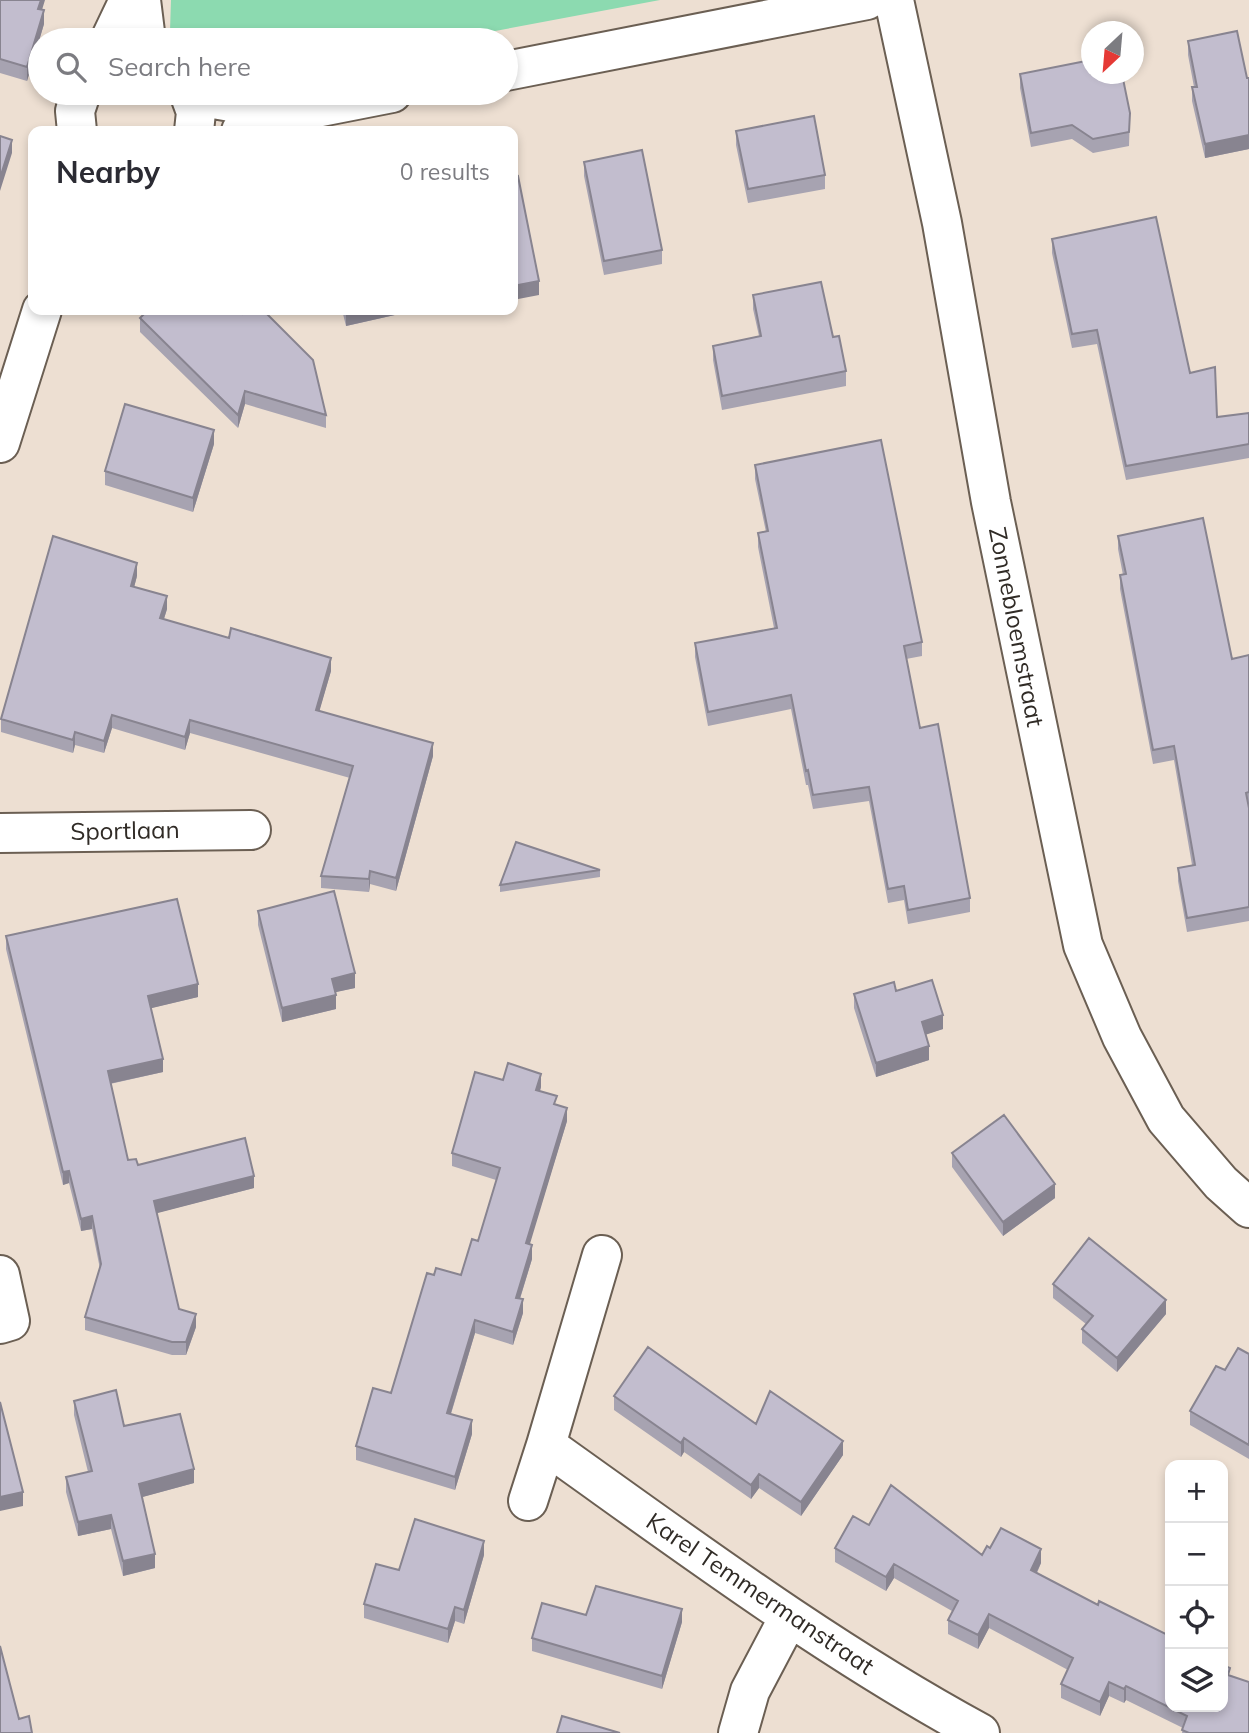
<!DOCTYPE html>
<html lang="en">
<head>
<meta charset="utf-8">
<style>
	:root { --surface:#fff; --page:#f2f2f3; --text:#2b2b33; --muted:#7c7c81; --line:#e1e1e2 }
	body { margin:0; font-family:Mulish,sans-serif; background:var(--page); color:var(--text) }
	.controls { position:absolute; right:21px; bottom:21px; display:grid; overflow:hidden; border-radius:14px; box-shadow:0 4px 10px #0003 }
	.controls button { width:63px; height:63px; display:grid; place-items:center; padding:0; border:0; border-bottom:2px solid var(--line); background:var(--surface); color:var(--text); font:35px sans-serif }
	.compass { position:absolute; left:1081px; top:21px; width:63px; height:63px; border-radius:50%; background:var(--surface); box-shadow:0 4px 10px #0003; rotate:206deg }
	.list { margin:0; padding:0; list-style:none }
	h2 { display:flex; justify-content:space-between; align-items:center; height:91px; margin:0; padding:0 28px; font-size:30px }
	h2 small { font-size:23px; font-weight:400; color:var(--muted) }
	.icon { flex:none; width:38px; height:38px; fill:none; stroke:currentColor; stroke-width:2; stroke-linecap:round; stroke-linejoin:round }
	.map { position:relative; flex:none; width:1249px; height:1733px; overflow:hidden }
	.search { position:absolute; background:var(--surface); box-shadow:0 4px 10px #0003; left:28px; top:28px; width:490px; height:77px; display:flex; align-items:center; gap:18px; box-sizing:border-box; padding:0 24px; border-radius:38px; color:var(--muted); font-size:26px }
	.panel { position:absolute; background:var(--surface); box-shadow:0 4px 10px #0003; left:28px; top:126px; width:490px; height:189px; border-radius:14px }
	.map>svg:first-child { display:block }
</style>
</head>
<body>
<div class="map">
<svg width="1249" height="1733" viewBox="0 0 1249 1733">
	<rect width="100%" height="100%" fill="#eddfd2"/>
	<path fill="#8cdab0" d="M171,0h489l-213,40h-269l-8,-9z"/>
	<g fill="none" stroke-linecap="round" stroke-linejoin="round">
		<defs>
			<path id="minor" d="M141,0l5,40
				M894,0l48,223 49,279 92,443 39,92 44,82 55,64 28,25
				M110,40l19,-40
				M506,71l361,-71
				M189,93l7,19 -2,19
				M191,95l97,17
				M77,131l-2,-20 6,-18
				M241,131l49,-18 102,-20
				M0,443l42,-133
				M0,833l251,-3
				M0,1275l10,46 -10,3
				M546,1445l56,-190
				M528,1501l18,-56c142,101 281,205 434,288
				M738,1733l12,-42 39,-74"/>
		</defs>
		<use href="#minor" stroke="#6b5f53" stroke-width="42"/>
		<use href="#minor" stroke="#fff" stroke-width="38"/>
	</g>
	<path fill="#a7a3b1" d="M0,0l42,10 2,14 -17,57 -27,-8z
		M1188,41l59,37h2v71l-44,9 -13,-57v-14h2l-6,-32z
		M1020,74l110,39 -1,33 -36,7 -21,-14 -41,8 -11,-59z
		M736,131l89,44v14l-77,14 -12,-58z
		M584,162l78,88v14l-58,11 -20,-99z
		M1052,239l138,134 27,44 32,-4v45l-123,22 -29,-136 -25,4 -20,-95z
		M753,295l80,42 13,34v15l-124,24 -9,-50v-14l46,-10 -6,-27z
		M342,310h66v2l-62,14z
		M242,314l84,101v13l-81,-24 -7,24 -98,-96v-14z
		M214,444l-21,68 -88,-27v-14z
		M755,465l167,177v14l-16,3 14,69 50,170v14l-62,12 -4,-24 -16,3 -19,-102 -56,8 -5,-24h-2l-15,-76 -83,17 -13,-69v-14l79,-15 -16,-81v-14l8,-1 -11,-53z
		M1118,536l114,123 17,-4v266l-62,11 -9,-51v-13l14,-3 -18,-105 -21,4 -33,-175v-14h3l-5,-26z
		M137,576l-3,11 33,22 -3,10 167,52 -12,40 114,45 -37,135 -26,-7 -1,8 -48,-4v-12l29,-98 -160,-45 -5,17 -73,-22 -8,25 -29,-8 -2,8 -72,-21v-13z
		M600,870v7l-100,15v-7z
		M258,911l97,77 -20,4 1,17 -54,13 -24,-97z
		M6,936l192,61 -47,11 12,64 -53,12 18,76 10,5 116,23 -98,25 23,96 17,18 -10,28h-14l-87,-25v-13l15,-48 -8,-40 -11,2 -12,-48 -6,2 -57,-236z
		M896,991l47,38 -17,5 3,26 -53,17 -22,-69v-14z
		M503,1080l38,7 -1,4 17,14 10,16 -38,123 3,15 -12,40 3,14 -10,32 -38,-12 -24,81 21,20 -17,56 -99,-30v-14l35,-53 43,-118h27l17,-34 18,-61 -44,-14v-13z
		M952,1153l103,45 -52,38 -51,-69z
		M1053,1284l113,30 -49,58 -35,-29v-14l4,-5 -33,-26z
		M1249,1354v105l-59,-34v-14l35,-41z
		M614,1396l142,28 87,31 -42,61 -42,-28 -8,11 -67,-47 -3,5 -67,-47z
		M74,1401l50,25 70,57 -52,14 13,71 -32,8 -12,-47 -33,7 -12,-44v-15l22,-5 -14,-57z
		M869,1525l113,30 8,-7 51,15 -4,10 133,134 60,-32 19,58h-67l1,-5 -57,-28 -2,3 -15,-7 -9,20 -39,-18v-14l7,-14 -79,-42 -11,21 -30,-15v-14l4,-9 -58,-33 -8,13 -51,-29v-14z
		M484,1555l-20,69 -9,-3 -7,22 -84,-25v-14l35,-34z
		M586,1615l96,7 -20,67 -130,-38v-13z"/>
	<path fill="#888490" d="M41,0h4l-7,23v-14z
		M44,10v14l-17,57v-14z
		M1249,135v14l-44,9v-14z
		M12,140v13l-12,38v-13z
		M539,281v14l-26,5v-14z
		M354,310h54v2l-62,14v-14z
		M245,391v13l-7,24v-13z
		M214,430v14l-21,68v-14z
		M137,563v13l-6,23v-13z
		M167,596v13l-7,22v-13z
		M331,658v13l-15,52v-13z
		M112,715v13l-8,25v-12z
		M190,720v13l-5,17v-13z
		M75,732v13l-2,8v-13z
		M433,743v13l-37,135v-13z
		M370,871v13l-1,8v-13z
		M355,973v15l-23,5v-14z
		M198,984v13l-50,12v-13z
		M336,995v14l-54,13v-14z
		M943,1015v14l-21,7v-14z
		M929,1046v14l-53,17v-14z
		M163,1059v13l-55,12v-13z
		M541,1074v13l-5,16v-13z
		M567,1108v13l-41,136v-14z
		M69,1171v12l-6,2v-13z
		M254,1176v12l-100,26v-13z
		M1055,1184v14l-52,38v-14z
		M92,1216v13l-11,2v-12z
		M532,1245v14l-16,52v-13z
		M523,1299v14l-10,32v-13z
		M1166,1300v14l-49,58v-14z
		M196,1314v13l-10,28v-13z
		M475,1320v13l-28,93v-13z
		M472,1420v14l-17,56v-13z
		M684,1438v14l-3,5v-14z
		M843,1441v14l-42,61v-14z
		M194,1469v14l-55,15v-14z
		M759,1474v14l-8,11v-14z
		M23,1492v14l-23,5v-14z
		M111,1515v14l-33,7v-14z
		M484,1541v14l-20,69v-14z
		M1041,1549v14l-10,21v-14z
		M155,1554v14l-32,8v-15z
		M894,1564v14l-8,13v-14z
		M455,1607v14l-7,22v-14z
		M682,1609v13l-20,67v-13z
		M989,1614v14l-11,21v-14z
		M1109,1682v14l-9,20v-14z
		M1126,1686v14l-2,3v-14z"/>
	<path fill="#c2bdce" stroke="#888490" stroke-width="2" d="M0,0h41l-3,9 6,1 -17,57 -27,-8z
		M1237,31l10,47h2v57l-44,9 -13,-57h5l-9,-46z
		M1091,60v14h31l8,39 -1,19 -36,7 -21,-14 -41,8 -11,-59z
		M814,116l11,59 -77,14 -12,-58z
		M0,136l12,4 -12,38z
		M642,150l20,100 -58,11 -20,-99z
		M518,176l21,105 -26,5v-109z
		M1156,217l34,156 25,-6 2,50 32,-4v31l-123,22 -29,-136 -25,4 -20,-95z
		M821,282l12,55 6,-1 7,35 -124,25 -9,-50 48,-10 -8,-41z
		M148,310h89l5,4 4,-4h17l50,50 13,55 -81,-24 -7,24 -98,-97z
		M125,404l89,26 -21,68 -88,-27z
		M881,440l41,202 -18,4 16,82 18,-4 32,174 -62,12 -4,-24 -16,3 -19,-102 -56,8 -5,-25 -2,1 -15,-76 -83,17 -13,-69 82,-15 -19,-95 10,-2 -13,-66z
		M1203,518l29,141 17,-4v137l-3,1 3,15v99l-62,11 -9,-50 17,-3 -21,-119 -21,4 -33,-175 6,-1 -8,-38z
		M53,536l84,27 -6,23 36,10 -7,22 69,20 2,-10 100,30 -15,52 117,33 -37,135 -26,-7 -1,8 -48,-3 32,-110 -163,-46 -5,17 -73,-22 -8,26 -29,-9 -2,8 -72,-21z
		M516,842l84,28 -100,15z
		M334,891l21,82 -23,6 4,16 -54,13 -24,-97z
		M177,899l21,85 -50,12 15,63 -55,12 20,89 8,-1 2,6 107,-27 9,38 -100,25 25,108 17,5 -10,28h-14l-87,-25 16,-53 -9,-48 -11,3 -12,-48 -6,1 -57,-236z
		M932,980l11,35 -21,7 7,24 -53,17 -22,-69 40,-12 2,9z
		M508,1063l33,11 -5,16 21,6 -3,8 13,4 -41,135 6,2 -16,53 7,1 -10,33 -38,-12 -28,93 25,7 -17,57 -99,-31 17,-58 18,5 36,-120 7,2 2,-7 25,7 11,-36 6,2 22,-73 -48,-15 23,-81 28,8z
		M1004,1115l51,69 -52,38 -51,-69z
		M1089,1238l77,62 -49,58 -35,-29 11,-13 -40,-32z
		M648,1347l108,77 14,-33 73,50 -42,61 -42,-28 -8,11 -67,-47 -3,5 -67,-47z
		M1238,1348l11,6v91l-59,-34 26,-45 9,4z
		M116,1390l8,36 56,-12 14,55 -55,15 16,70 -32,7 -12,-46 -33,7 -12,-45 26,-6 -18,-70z
		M0,1402l23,90 -23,5z
		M891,1485l91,70 5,-9 3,2 11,-20 40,21 -10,21 67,35 1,-4 71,35v5l-1,3 1,1v62h53v-42l7,3 -2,7 21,7v51h-60l-7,-3 5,-14 -61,-30 -2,3 -15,-7 -9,20 -39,-18 12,-26 -84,-44 -11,21 -30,-15 10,-19 -64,-37 -8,13 -51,-29 18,-32 16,9z
		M415,1519l69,22 -20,69 -9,-3 -7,22 -84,-25 12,-40 23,6z
		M596,1586l86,23 -20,67 -130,-38 10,-35 44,12z
		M0,1646l19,73 10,-3 3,17h-32z
		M562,1716l58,17h-63z"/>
	<g text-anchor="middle" stroke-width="6" stroke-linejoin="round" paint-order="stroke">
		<g font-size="24" fill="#302b26" stroke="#fff">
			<text transform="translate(1016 627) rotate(79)" y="8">Zonnebloemstraat</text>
			<text transform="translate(125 831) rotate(-1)" y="8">Sportlaan</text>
			<text transform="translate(760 1594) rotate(34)" y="8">Karel Temmermanstraat</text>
		</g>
	</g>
</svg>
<div class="controls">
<button>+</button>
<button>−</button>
<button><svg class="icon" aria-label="locate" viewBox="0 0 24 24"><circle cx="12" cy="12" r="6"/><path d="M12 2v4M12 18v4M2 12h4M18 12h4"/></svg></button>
<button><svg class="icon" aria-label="layers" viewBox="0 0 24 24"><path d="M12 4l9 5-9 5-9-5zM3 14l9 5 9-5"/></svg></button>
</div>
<svg class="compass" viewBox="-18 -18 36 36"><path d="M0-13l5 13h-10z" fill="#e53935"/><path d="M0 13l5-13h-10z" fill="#7c7c81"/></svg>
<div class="search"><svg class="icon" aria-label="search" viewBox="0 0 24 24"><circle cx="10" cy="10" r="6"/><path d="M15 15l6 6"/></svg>Search here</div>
<section class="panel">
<h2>Nearby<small>0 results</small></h2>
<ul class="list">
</ul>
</section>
</div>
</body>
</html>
